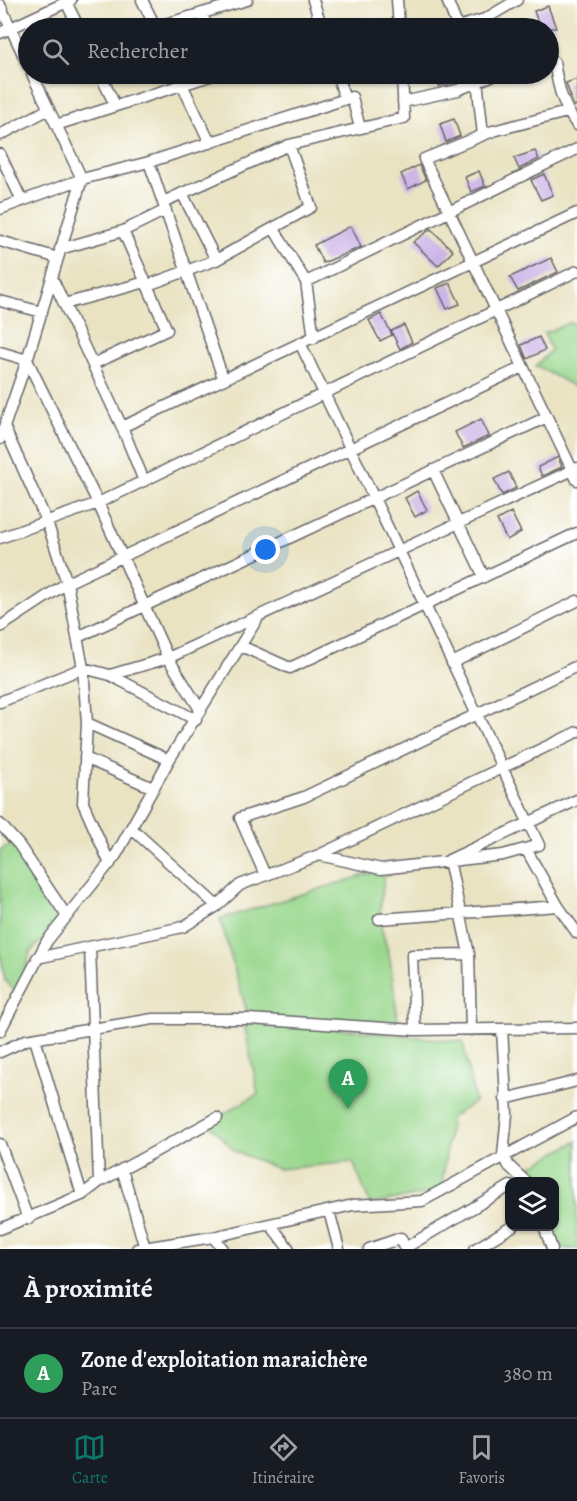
<!DOCTYPE html>
<html lang="fr">
<head>
<meta charset="utf-8">
<style>
	:root { --surface:#171b24; --page:#242831; --text:#f1f3f6; --muted:#9ea1a6; --line:#363941; --accent:#0f766e }
	body { margin:0; font-family:Alegreya,serif; background:var(--page); color:var(--text) }
	.controls { position:absolute; right:18px; bottom:18px; display:grid; overflow:hidden; border-radius:12px; box-shadow:0 2px 4px #0004 }
	.controls button { width:54px; height:54px; display:grid; place-items:center; padding:0; border:0; border-bottom:2px solid var(--line); background:var(--surface); color:var(--text); font:30px sans-serif }
	.you { position:absolute; left:266px; top:550px; width:21px; height:21px; margin:-15px; border:4px solid #fff; border-radius:50%; background:#1a73e8; box-shadow:0 0 0 9px #1a73e833 }
	.badge { display:grid; place-items:center; width:39px; height:39px; border-radius:50%; background:var(--accent); color:#fff; font-size:20px; font-weight:700 }
	.pin { position:absolute; translate:-50% -50px; filter:drop-shadow(0 2px 3px #0008) }
	.pin::after { content:''; position:absolute; top:32px; width:21px; height:18px; background:inherit; clip-path:polygon(0 0,100% 0,50% 100%) }
	.list { margin:0; padding:0; list-style:none }
	h2 { display:flex; justify-content:space-between; align-items:center; height:78px; margin:0; padding:0 24px; font-size:26px }
	h2 small { font-size:20px; font-weight:400; color:var(--muted) }
	.list li { display:grid; grid-template-columns:39px 1fr auto; gap:18px; align-items:center; box-sizing:border-box; height:90px; padding:0 24px; border-top:2px solid var(--line) }
	.list b { display:block; font-size:22px; white-space:nowrap }
	.list p { margin:0; font-size:20px; white-space:nowrap; color:var(--muted) }
	.list em { font-size:20px; font-style:normal; color:var(--muted) }
	.icon { flex:none; width:33px; height:33px; fill:none; stroke:currentColor; stroke-width:2; stroke-linecap:round; stroke-linejoin:round }
	.map { position:relative; flex:none; width:577px; height:1249px; overflow:hidden }
	.search { position:absolute; background:var(--surface); box-shadow:0 2px 4px #0004; left:18px; right:18px; top:18px; height:66px; display:flex; align-items:center; gap:15px; box-sizing:border-box; padding:0 21px; border-radius:33px; color:var(--muted); font-size:22px }
	.sheet { height:168px; background:var(--surface) }
	nav { display:flex; justify-content:space-around; align-items:center; box-sizing:border-box; height:84px; border-top:2px solid var(--line); background:var(--surface); font-size:16px; color:var(--muted) }
	nav a { display:grid; justify-items:center; gap:3px }
	nav .on { color:var(--accent) }
	.map>svg:first-child { display:block }
</style>
</head>
<body>
<div class="map">
<svg width="577" height="1249" viewBox="0 0 577 1249">
	<rect width="100%" height="100%" fill="#fff"/>
	<filter id="ink" filterUnits="userSpaceOnUse"><feTurbulence type="fractalNoise" baseFrequency=".0167" numOctaves="2"/><feDisplacementMap in="SourceGraphic" scale="12" xChannelSelector="R" yChannelSelector="G"/><feConvolveMatrix kernelMatrix="1 2 1 2 8 2 1 2 1" color-interpolation-filters="sRGB"/></filter>
	<filter id="wash" filterUnits="userSpaceOnUse"><feTurbulence type="fractalNoise" baseFrequency=".008" numOctaves="4" result="noise"/><feDisplacementMap in="SourceGraphic" scale="24" xChannelSelector="R" yChannelSelector="G"/><feGaussianBlur stdDeviation="1.35" result="paint"/><feColorMatrix in="noise" values="0 0 0 0 0 0 0 0 0 0 0 0 0 0 0 0 0 1.4 0 .05"/><feComposite in="paint" operator="in"/></filter>
	<g filter="url(#wash)">
		<rect width="100%" height="100%" fill="#e9e3c2"/>
		<path fill="#98d78c" stroke="#5d7c64" stroke-width="1.5" d="M569,323l8,1v64l-41,-22 15,-16 -7,-17z
			M16,841l46,80 -32,31 -11,43 -14,-14 -5,-29v-102z
			M385,869l-6,50 11,40 9,70 -124,-7 188,20 12,60 -24,15 -10,74 -71,13 -17,-42 -75,7 -43,-18 -27,-28 50,-29 -13,-66 7,-9h-3l-29,-100z
			M577,1141v108h-24l-7,-22 8,-1v-44l-22,-1 -4,-13z"/>
		<g id="blocks">
			<path fill="#cdb5e7" d="M548,6l8,22h-16l-6,-17z
				M435,74h16l3,9 -15,3z
				M577,79v26l-3,1 -8,-23z
				M454,119l6,17 -14,6 -6,-18z
				M535,151l4,8 -20,10 -5,-11z
				M419,165l7,15 -18,9 -7,-15z
				M479,171l6,15 -14,6 -6,-15z
				M544,174l9,21 -12,5 -10,-20z
				M351,226l10,21 -38,16 -9,-18z
				M431,229l22,22 -15,15 -25,-24z
				M551,258l7,14 -40,19 -8,-14z
				M450,283l10,21 -13,5 -10,-21z
				M381,314l11,21 -12,6 -11,-21z
				M404,325l8,17 -12,7 -9,-18z
				M539,337l6,13 -18,9 -6,-14z
				M481,419l8,17 -26,12 -8,-16z
				M558,457l4,10 -20,9 -4,-9z
				M509,472l7,16 -14,7 -8,-16z
				M417,491l10,19 -12,7 -10,-19z
				M511,512l10,20 -14,8 -10,-20z"/>
		</g>
	</g>
	<g filter="url(#ink)">
		<use href="#blocks" fill-opacity="0" stroke="#68666a" stroke-width="1.5"/>
		<g fill="none" stroke-linecap="round" stroke-linejoin="round">
			<defs>
				<path id="minor" d="M65,0l14,28
					M142,0l14,28
					M313,0l9,28
					M397,0l2,28
					M447,0l11,28
					M0,5l28,60
					M202,13l5,15
					M155,27l92,-27
					M454,28l31,-9 32,-19
					M0,33l71,-33
					M548,59l6,3c4,24 8,43 23,63
					M100,74l15,31
					M177,74l33,69
					M337,74l8,25
					M477,80l6,55
					M403,102l55,-12 38,-16
					M567,112l-74,19 -69,28 153,321
					M56,125l160,-51
					M0,135l49,-26
					M0,154l22,47
					M149,162l74,216
					M182,193l34,67
					M163,202l126,-57 115,-27 -2,-44
					M0,209l82,-30 67,-17 203,-65 8,31
					M274,229l32,53 8,56
					M0,241l58,17
					M60,249l63,-18 43,-21
					M52,278l70,149 22,54
					M306,282l271,-133
					M148,285l68,-25 95,-53 -22,-62
					M0,301l42,11
					M64,304l82,-22
					M301,345l238,500 -36,10 -122,14 -62,-14
					M0,352l27,8 71,143 70,155 33,53
					M93,364l74,-34 -44,-99
					M122,427l455,-214
					M5,429l42,93 20,61 16,85 4,55 -4,80 27,61
					M0,439l27,-79 55,-181 -50,-105
					M433,470l51,107
					M0,538l98,-35 479,-232
					M0,627l67,-44 456,-216
					M78,637l469,-220
					M241,646l49,22 287,-135
					M452,663l125,-62
					M110,675l86,45
					M0,702l83,-34 27,7 58,-17 409,-190
					M87,723l82,37
					M85,758l68,30
					M0,824l19,21 47,70
					M131,828l86,78
					M526,849l32,57 19,27
					M265,875l-25,-57 64,-21 273,-131
					M379,919l179,-13
					M90,948l9,234
					M37,958l146,-31 34,-21 23,-21 79,-30 258,-123
					M502,1029l5,85 -4,41 6,11 17,16
					M415,1030l-3,-75 57,-1
					M471,1030l-2,-76 -20,-94 128,-60
					M0,1031l47,-90 69,-86 53,-95 90,-144
					M35,1039l47,156
					M0,1052l26,-12 127,-21h96l166,11 162,-2
					M505,1099l72,-18
					M0,1144l28,75
					M122,1169l23,79
					M329,1211l10,38
					M270,1224l19,25
					M544,1226l8,23
					M0,1229l82,-34 17,-13 118,-64
					M213,1237l10,12
					M405,1248l105,-62
					M137,1249l76,-12 140,-32 69,-4 155,-84
					M369,1249l32,-11 4,11
					M475,1249l38,-23"/>
			</defs>
			<use href="#minor" stroke="#68666a" stroke-width="13"/>
			<use href="#minor" stroke="#fff" stroke-width="10"/>
		</g>
	</g>
</svg>
<div class="controls">
<button><svg class="icon" aria-label="layers" viewBox="0 0 24 24"><path d="M12 4l9 5-9 5-9-5zM3 14l9 5 9-5"/></svg></button>
</div>
<div class="you"></div>
<div class="pin badge" style="left:348px;top:1109px;background:#2e9e5b">A</div>
<div class="search"><svg class="icon" aria-label="search" viewBox="0 0 24 24"><circle cx="10" cy="10" r="6"/><path d="M15 15l6 6"/></svg>Rechercher</div>
</div>
<section class="sheet">
<h2>À proximité<small></small></h2>
<ul class="list">
<li><span class="badge" style="background:#2e9e5b">A</span><div><b>Zone d'exploitation maraichère</b><p>Parc</p></div><em>380 m</em></li>
</ul>
</section>
<nav>
<a class="on"><svg class="icon" aria-label="map" viewBox="0 0 24 24"><path d="M3 6l6-2 6 2 6-2v14l-6 2-6-2-6 2zM9 4v14M15 6v14"/></svg>Carte</a>
<a><svg class="icon" aria-label="directions" viewBox="0 0 24 24"><path d="M12 3l9 9-9 9-9-9zM9 14v-3h6M13 9l2 2-2 2"/></svg>Itinéraire</a>
<a><svg class="icon" aria-label="saved" viewBox="0 0 24 24"><path d="M7 4h10v16l-5-4-5 4z"/></svg>Favoris</a>
</nav>
</body>
</html>
